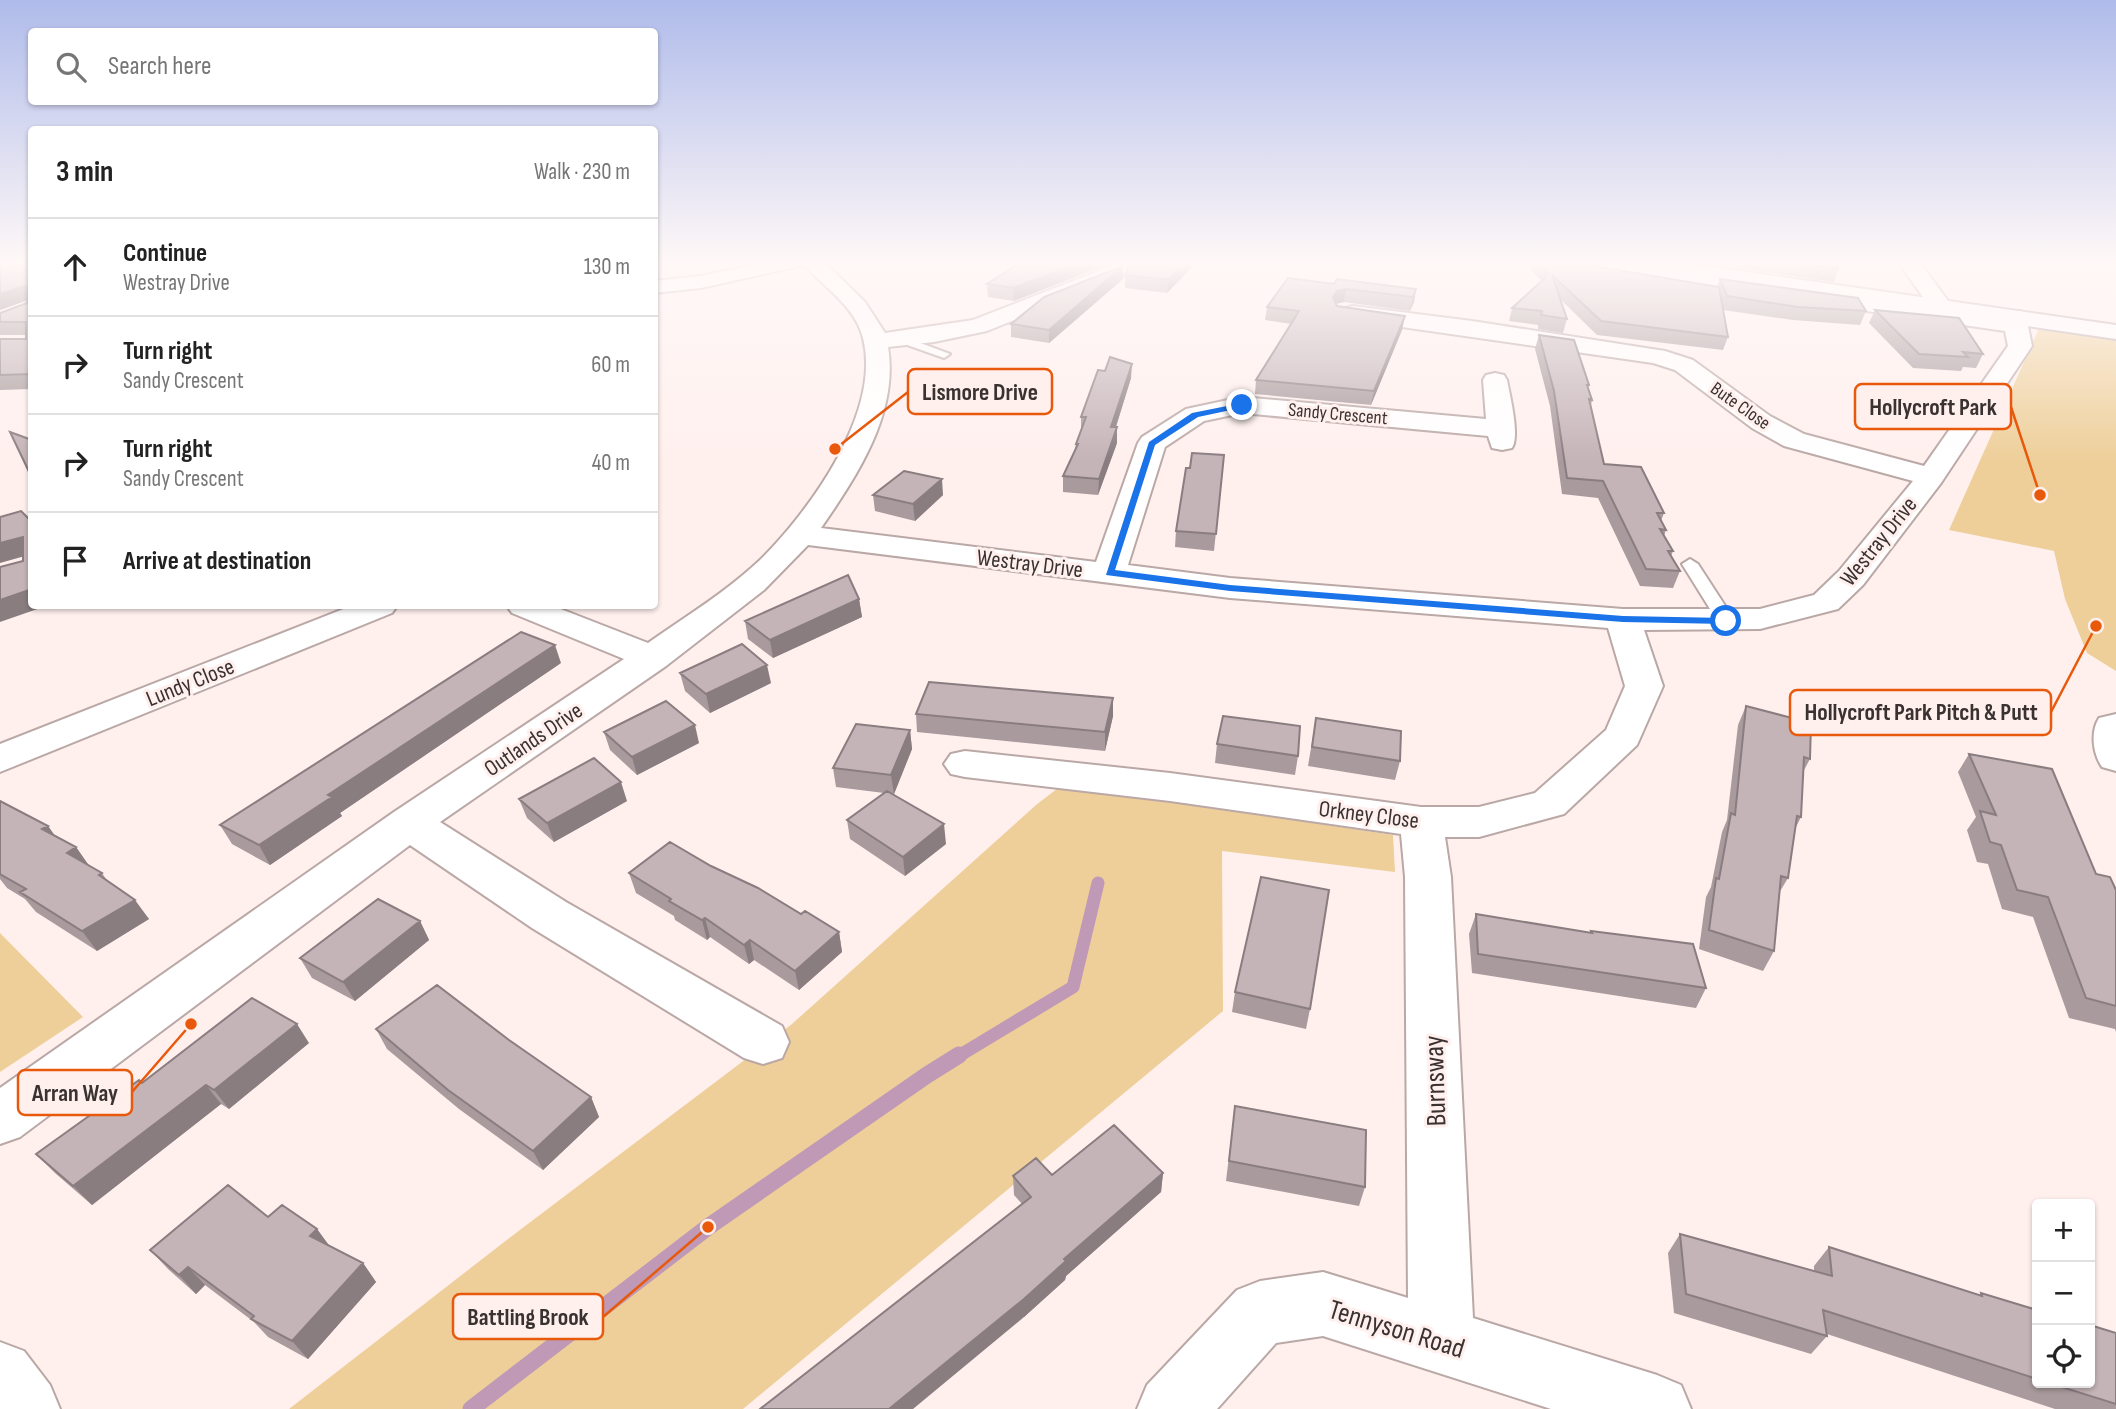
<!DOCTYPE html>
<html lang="en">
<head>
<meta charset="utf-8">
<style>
	:root { --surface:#fff; --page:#f2f2f2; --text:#222; --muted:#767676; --line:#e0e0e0 }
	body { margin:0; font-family:"Sofia Sans Condensed",sans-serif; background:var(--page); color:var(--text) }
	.controls { position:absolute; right:21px; bottom:21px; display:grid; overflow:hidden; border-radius:7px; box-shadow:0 2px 5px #0004 }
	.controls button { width:63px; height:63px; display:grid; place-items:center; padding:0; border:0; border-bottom:2px solid var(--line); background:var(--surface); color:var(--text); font:35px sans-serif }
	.stop { position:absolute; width:21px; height:21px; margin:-16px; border:5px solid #1a73e8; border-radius:50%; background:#fff }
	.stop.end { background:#1a73e8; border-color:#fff; box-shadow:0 2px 7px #0008 }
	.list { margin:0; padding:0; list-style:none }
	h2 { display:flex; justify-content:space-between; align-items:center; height:91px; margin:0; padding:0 28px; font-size:30px }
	h2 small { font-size:23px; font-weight:400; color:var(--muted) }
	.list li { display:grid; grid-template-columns:46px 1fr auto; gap:21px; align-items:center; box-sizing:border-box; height:98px; padding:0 28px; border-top:2px solid var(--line) }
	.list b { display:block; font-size:26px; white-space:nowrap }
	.list p { margin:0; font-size:23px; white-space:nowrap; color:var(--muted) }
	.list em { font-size:23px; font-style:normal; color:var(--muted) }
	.icon { flex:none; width:38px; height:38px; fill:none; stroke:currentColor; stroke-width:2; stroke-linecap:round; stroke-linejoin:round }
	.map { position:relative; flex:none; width:2116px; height:1409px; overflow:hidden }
	.search { position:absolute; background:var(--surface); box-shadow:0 2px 5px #0004; left:28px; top:28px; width:630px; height:77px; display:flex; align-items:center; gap:18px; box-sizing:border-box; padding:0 24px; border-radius:7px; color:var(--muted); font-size:26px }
	.panel { position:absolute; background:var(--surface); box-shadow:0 2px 5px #0004; left:28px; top:126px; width:630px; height:483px; border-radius:7px }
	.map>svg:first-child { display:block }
</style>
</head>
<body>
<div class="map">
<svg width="2116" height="1409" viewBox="0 0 2116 1409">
	<rect width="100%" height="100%" fill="#fff0ee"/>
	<path fill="#eecf9a" d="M2040,326l76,13v332l-29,-18 -22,-54 -11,-48 -105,-21z
		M1062,785l331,50 2,37 -173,-21 1,160 -480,398h-454l219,-170 284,-215 244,-219z
		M0,933l83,84 -83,55z"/>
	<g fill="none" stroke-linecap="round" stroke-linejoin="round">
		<path stroke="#bf99b5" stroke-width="13" d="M957,1057l116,-70 25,-104"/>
		<path stroke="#bf99b5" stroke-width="17" d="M471,1409l237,-182 219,-152 32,-20"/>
		<defs>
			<path id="lane" d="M896,337h8l46,17 -6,4 -48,-17z
				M1690,559l8,5 37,57 -3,4h-12l-38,-61z"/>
			<path id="street" d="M763,263h62l40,39 20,31 88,-13 146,-57h29l-3,4 -158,64 -53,11 -46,5c11,66 -31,129 -67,181l275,34 42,-119 4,-6 44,-28 56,-12 244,22 -3,-39 3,-5 9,-2 9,2 3,5c3,16 13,56 5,68l-10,2 -10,-2 -4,-12 -246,-23 -38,8 -39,26 -37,118 102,13 393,31h137l54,-14 25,-24 74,-90 -129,-35 -32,-18 -77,-58 -22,-7 -300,-43 -8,-2 -3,-5 3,-5 8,-2 119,15 193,30 28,9 77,56 34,18 120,32 84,-120 -3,-15 -430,-62 -10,-6h56l309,44 -31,-44h21l31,42 -3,4 54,8 3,-6h16l7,15 4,20 -91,137 -78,102 -25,24 -78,20 -116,1 19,56 -26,59 -73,69 -85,23h-34l6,40 22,441 184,57 24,10 10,24h-140l-228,-73 -47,7 -59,66h-80l10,-24 90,-95 23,-9 63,-9 85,26 -3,-421 -4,-43 -231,-33 -205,-24 -14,-3 -7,-10 7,-10 14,-3 205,22 251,34h58l56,-14 71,-63 19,-44 -17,-58 -378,-30 -422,-53 -44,45 -98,76 -226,156 126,80 216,124 7,16 -7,16 -19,6 -19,-6 -212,-130 -122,-83 -390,292 -20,7v-56l394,-276 230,-153 -112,-46 -5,-7h46l95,37c37,-26 78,-51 111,-82 50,-49 123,-149 104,-223 -8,-32 -38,-50 -59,-73l-103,23 -47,5v-12l47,-5z
				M351,606h46l-5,7 -392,159v-28z
				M2116,714v57l-14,-4c-9,-13 -12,-35 -3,-49z
				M0,1342l24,9 26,34 10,24h-60z"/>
			<path id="secondary" d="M1629,263h55l432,62v14l-477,-70z"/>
		</defs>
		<use href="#lane" stroke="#baa8a6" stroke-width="4"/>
		<use href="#street" stroke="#baa8a6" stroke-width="4"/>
		<use href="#secondary" stroke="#baa8a6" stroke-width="4"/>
		<use href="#lane" fill="#fff" fill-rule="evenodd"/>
		<use href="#street" fill="#fff" fill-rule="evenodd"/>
		<use href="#secondary" fill="#fff" fill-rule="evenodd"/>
	</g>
	<path fill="#a99a9d" d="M32,263v126l-32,1v-51h26v-4h-26v-22l27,-10v-3l-27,10z
		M1020,263l-6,38 -26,-4 -1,-13z
		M1196,263l-29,30 -42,-5v-13z
		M1531,263h45l141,24 3,-8 146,32 -6,14 -67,-5 -70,-10 5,27 -5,13 -126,-15 -37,-36 7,20 -4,14 -25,-4v-4l-29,-4 3,-13 30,-27 -12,-12z
		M1706,263h130l3,6 -5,13z
		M1123,279l-74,64 -38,-6v-13z
		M1334,284l82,5 -2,13 -4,9 -66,-9 -8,2 1,2 68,10 -3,14 -31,75 -116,-11 1,-14 35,-56 -26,-4 2,-13z
		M1875,310l108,44 -7,14 -13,-1 -2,4 -48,-3 -44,-45z
		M1539,335l50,50 -1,3 4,12 -1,5 13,59 60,49 -3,8 5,9 -2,6 9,15 -2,5 9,15 -7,17 -33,-2 -42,-88 -36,-4 -12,-88 -15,-57z
		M1131,378l-15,49 1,16 -19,52 -35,-3v-16l12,-27 1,-5 5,-13v-14z
		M1224,455l-10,96 -39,-4 1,-16 14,-63z
		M873,495h70l-28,26 -40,-10z
		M859,599l3,18 -89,41 -25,-19 -3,-18z
		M561,663l-221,150 2,3 -72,49 -38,-21 -12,-19z
		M680,673l91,10 -61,30 -25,-22z
		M1113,698v18l-8,35 -188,-19 -1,-18z
		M1746,706l64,53 -7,13 -2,45 -6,12 -7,49 -9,15 -5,58 -11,20 -64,-22 7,-52 5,-10 11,-55 5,-12 11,-95z
		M1316,718l84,43 -5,19 -87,-14z
		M910,730l2,19 -18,45 52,50 -41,32 -55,-37 -3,-19 37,-27 -48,-6 -3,-19z
		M604,732l95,11 -62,32 -27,-25z
		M1217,744l81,12 -3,19 -80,-12z
		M1969,754l127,120 20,16v142l-1,-3 -46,-11 -36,-101 -31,-8 -14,-45 -11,-2 -10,-32 9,-13 -18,-45z
		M519,799l108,2 -73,41 -27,-24z
		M0,801l48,25 7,10 21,11 13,19 13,7 4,6 43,40 -52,32 -61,-39 -11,-13 -18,-11 -7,-9z
		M711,866l90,48 38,18 3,20 -43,38 -45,-30 -5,4 -39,-27 -3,3 -32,-20 -1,-4 -38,-23 -7,-20z
		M1476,914l115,19v-2l115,57 -10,20 -224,-35 -3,-39z
		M420,921l9,19 -74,61 -43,-23 -12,-20z
		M1235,992l75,17 -4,20 -74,-17z
		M376,1029l133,11 82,57 8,20 -56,53 -84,-61 -72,-60z
		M309,1043l-80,66 -8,-5 -129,101 -37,-32 -19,-19 106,-71z
		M1235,1106l130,81 -6,19 -133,-25z
		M1163,1173l-2,19 -95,84 -1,4 -41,37 -2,-113 -8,-9 -1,-19z
		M268,1217l49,12 12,17 34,17 13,19 -68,77 -40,-22 -14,-15 -49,-37 -9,9 -28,-25 -18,-19z
		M1680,1234l134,37v-5l15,-19 151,48 1,-2 56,17v73h53l26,-50v76h-61l-228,-75v2l-16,18 -137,-41 -6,-60z"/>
	<path fill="#897d80" d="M1079,263h32l-97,38 -1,-13z
		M1185,263h11l-29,30 1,-13z
		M1123,266v13l-74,64v-13z
		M24,286l7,13 -31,11v-16z
		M1346,289l-2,13 -9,2 -2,-7 4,-6z
		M1416,289l-2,13 -4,9 3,-14z
		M1405,316l-3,14 -31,75 3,-14z
		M1132,364l-1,14 -20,64v-15z
		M1117,427v16l-19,52 1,-16z
		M942,479l1,16 -28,26 -2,-17z
		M23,537l9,17 -32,9v-20z
		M32,589v17h14l-46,16v-22z
		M859,599l3,18 -89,41 -3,-18z
		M555,645l6,18 -221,150 2,3 -72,49 -11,-20 69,-50z
		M767,665l4,18 -61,30 -4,-19z
		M1113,698v18l-8,35v-19z
		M695,725l4,18 -62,32 -5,-18z
		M910,730l2,19 -18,45 -3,-19z
		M621,782l6,19 -73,41 -7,-19z
		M944,824l2,20 -41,32 -2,-19z
		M48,826l14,20 -20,-17z
		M76,847l14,20 -23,-14z
		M135,900l14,19 -52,32 -15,-20z
		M705,918l5,19 -3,3 -5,-20z
		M420,921l9,19 -74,61 -12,-19z
		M839,932l3,20 -43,38 -4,-19z
		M750,940l4,20 -5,4 -5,-19z
		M297,1024l12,19 -80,66 -15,-19z
		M206,1085l15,19 -129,101 -19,-19z
		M591,1097l8,20 -56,53 -10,-19z
		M1163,1173l-2,19 -95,84 -1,4 -41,37 -111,92h-24z
		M317,1229l14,19 -21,-12z
		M363,1263l13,19 -68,77 -16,-18z
		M188,1267l17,18 -9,9 -17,-19z"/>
	<path fill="#c4b3b7" stroke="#897d80" stroke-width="2" d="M0,263h32v111l-32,1v-36h26v-17h-26v-9l27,-10 1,-15 -4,-2 -24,8z
		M1020,263h59l-66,25 -26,-4z
		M1130,263h55l-17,17 -43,-5z
		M1540,263h36l143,24 9,50 -127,-16 -49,-46 15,44 -26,-4 1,-4 -30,-3 34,-31 1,-7z
		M1798,263h38l3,6z
		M1123,266l-74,64 -38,-6 33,-27z
		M1288,278l46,6 3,-5 79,10 -3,8 -67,-8 -9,2 -4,6 4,9 68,10 -31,75 -118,-11 43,-69 -32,-4z
		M1720,279l138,19 8,13 -68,-4 -71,-11z
		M1875,310l84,8 24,36 -20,-2 5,5 -49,-3z
		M1539,335l35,5 15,45h-2l5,15 -3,-1 15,65 37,3 23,46h-7l9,17 -6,-1 13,22h-5l12,20 -34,-2 -43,-88 -36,-3 -13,-87z
		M1110,357l22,7 -21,63h6l-18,52 -36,-3 15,-32h-2l10,-27h-5l17,-47 7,1z
		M10,432l22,8v36h-1z
		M1192,453l32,2 -8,79 -40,-3 10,-63h4z
		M904,471l38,8 -29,25 -40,-9z
		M21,511l11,11v67l-32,11v-33l23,-6v-24l-23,6v-26z
		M848,575l11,24 -89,41 -25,-19z
		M521,632l34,13 -227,150 4,2 -73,48 -39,-20z
		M742,644l25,21 -61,29 -26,-21z
		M929,682l184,16 -8,34 -189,-18z
		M666,701l29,24 -63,32 -28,-25z
		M1746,706l65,17 -1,36 -6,-2 -3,60 -4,-1 -9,62 -7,-2 -7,75 -65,-21 7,-52 3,1 12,-66 4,2z
		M1223,716l77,10 -2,30 -81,-12z
		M1316,718l85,13 -1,30 -88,-14z
		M856,724l54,6 -19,45 -58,-7z
		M1969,754l83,15 44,105 14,3 6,13v116l-30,-8 -38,-101 -31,-7 -16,-45 -11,-3 -10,-31 16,4z
		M594,758l27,24 -74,41 -28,-24z
		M887,791l57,33 -41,33 -56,-37z
		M0,801l48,25 -6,3 34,18 -9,6 35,20 -3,2 36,25 -53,31 -62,-39 6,-3 -26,-15z
		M670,842l41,24 47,22 43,26 4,-3 34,21 -44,39 -45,-31 -6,5 -39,-27 -3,2 -33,-19 2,-2 -42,-26z
		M1261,877l68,13 -19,119 -75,-17z
		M378,899l42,22 -77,61 -43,-24z
		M1476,914l116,19 -1,-2 102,13 13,44 -228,-34z
		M437,985l72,55 82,57 -58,54 -85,-61 -72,-61z
		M252,998l45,26 -83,66 -8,-5 -133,101 -37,-32 103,-74 3,3z
		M1235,1106l131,24 -1,57 -136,-26z
		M1114,1125l49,48 -99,86 2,2 -42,38 -135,110h-129l271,-212 -18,-21 23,-18 16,17z
		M228,1185l40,32 14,-12 35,24 -7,7 53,27 -71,78 -41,-22 3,-3 -66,-49 -9,8 -29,-25z
		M1680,1234l152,42 -3,-29 153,49 -1,-3 56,17v69l-214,-69 4,26 -141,-42z
		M2090,1325l26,8v71l-67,-21h41z"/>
	<linearGradient id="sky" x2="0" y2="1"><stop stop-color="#afbbea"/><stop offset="0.57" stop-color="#fff8f7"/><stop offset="1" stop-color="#fff8f7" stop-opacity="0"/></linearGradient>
	<rect width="2116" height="461" fill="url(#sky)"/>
	<path fill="#1a73e8" d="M1242,403l3,4 -47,10 -43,28 -40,125 115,15 393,31 103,2 5,3 -5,3 -103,-2 -393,-31 -124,-16 43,-133 43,-29z"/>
	<g text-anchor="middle" stroke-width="6" stroke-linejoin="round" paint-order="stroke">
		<g font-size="19" fill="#393231" stroke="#fff0ee">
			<text transform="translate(1741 405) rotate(35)" y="7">Bute Close</text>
			<text transform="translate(1338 413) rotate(5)" y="7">Sandy Crescent</text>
		</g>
		<g font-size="23" fill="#393231" stroke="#fff0ee">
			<text transform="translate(1878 541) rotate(-51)" y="8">Westray Drive</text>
			<text transform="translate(1030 563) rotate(7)" y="8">Westray Drive</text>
			<text transform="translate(190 682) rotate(-22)" y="8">Lundy Close</text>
			<text transform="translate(533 739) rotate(-34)" y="8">Outlands Drive</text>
			<text transform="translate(1369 814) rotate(7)" y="8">Orkney Close</text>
		</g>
		<g font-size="28" fill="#393231" stroke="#fff0ee">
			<text transform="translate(1434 1081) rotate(-92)" y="10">Burnsway</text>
			<text transform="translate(1397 1328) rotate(17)" y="10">Tennyson Road</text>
		</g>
	</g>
	<path fill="none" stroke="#e8590c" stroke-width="2.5" d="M835 449L908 392M2040 495L2011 407M2096 626L2051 712M191 1024L132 1092M708 1227L603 1317"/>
	<g fill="#e8590c" stroke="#fff0ee" stroke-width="2.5">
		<circle cx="835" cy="449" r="7"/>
		<circle cx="2040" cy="495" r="7"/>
		<circle cx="2096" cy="626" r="7"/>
		<circle cx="191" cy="1024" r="7"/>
		<circle cx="708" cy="1227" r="7"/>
	</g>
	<g fill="#fff0ee" stroke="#e8590c" stroke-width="2.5">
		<rect x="908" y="369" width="144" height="45" rx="7"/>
		<rect x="1855" y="384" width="156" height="45" rx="7"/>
		<rect x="1790" y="690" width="261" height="45" rx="7"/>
		<rect x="18" y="1070" width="114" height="45" rx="7"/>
		<rect x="453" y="1294" width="150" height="45" rx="7"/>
	</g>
	<g font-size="24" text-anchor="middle" font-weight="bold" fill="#393231">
		<text x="980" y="400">Lismore Drive</text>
		<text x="1933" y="415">Hollycroft Park</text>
		<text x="1921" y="720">Hollycroft Park Pitch &amp; Putt</text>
		<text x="75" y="1101">Arran Way</text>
		<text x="528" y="1325">Battling Brook</text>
	</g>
</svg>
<div class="controls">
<button>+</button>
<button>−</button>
<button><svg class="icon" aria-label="locate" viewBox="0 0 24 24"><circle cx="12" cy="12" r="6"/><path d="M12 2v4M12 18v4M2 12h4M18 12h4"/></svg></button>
</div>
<div class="stop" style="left:1726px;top:621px"></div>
<div class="stop end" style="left:1242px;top:405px"></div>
<div class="search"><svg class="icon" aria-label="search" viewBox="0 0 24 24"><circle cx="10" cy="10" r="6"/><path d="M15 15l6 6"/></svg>Search here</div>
<section class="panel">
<h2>3 min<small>Walk · 230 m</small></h2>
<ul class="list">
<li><svg class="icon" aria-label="ahead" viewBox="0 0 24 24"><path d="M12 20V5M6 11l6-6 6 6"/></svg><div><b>Continue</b><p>Westray Drive</p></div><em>130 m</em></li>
<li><svg class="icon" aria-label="right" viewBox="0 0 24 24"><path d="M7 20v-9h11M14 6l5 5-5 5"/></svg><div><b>Turn right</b><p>Sandy Crescent</p></div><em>60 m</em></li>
<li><svg class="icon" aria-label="right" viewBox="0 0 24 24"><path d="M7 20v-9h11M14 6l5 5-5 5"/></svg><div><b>Turn right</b><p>Sandy Crescent</p></div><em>40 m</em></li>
<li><svg class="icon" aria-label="arrive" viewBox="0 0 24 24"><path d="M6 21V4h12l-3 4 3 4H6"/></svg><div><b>Arrive at destination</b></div></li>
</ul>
</section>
</div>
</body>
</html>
